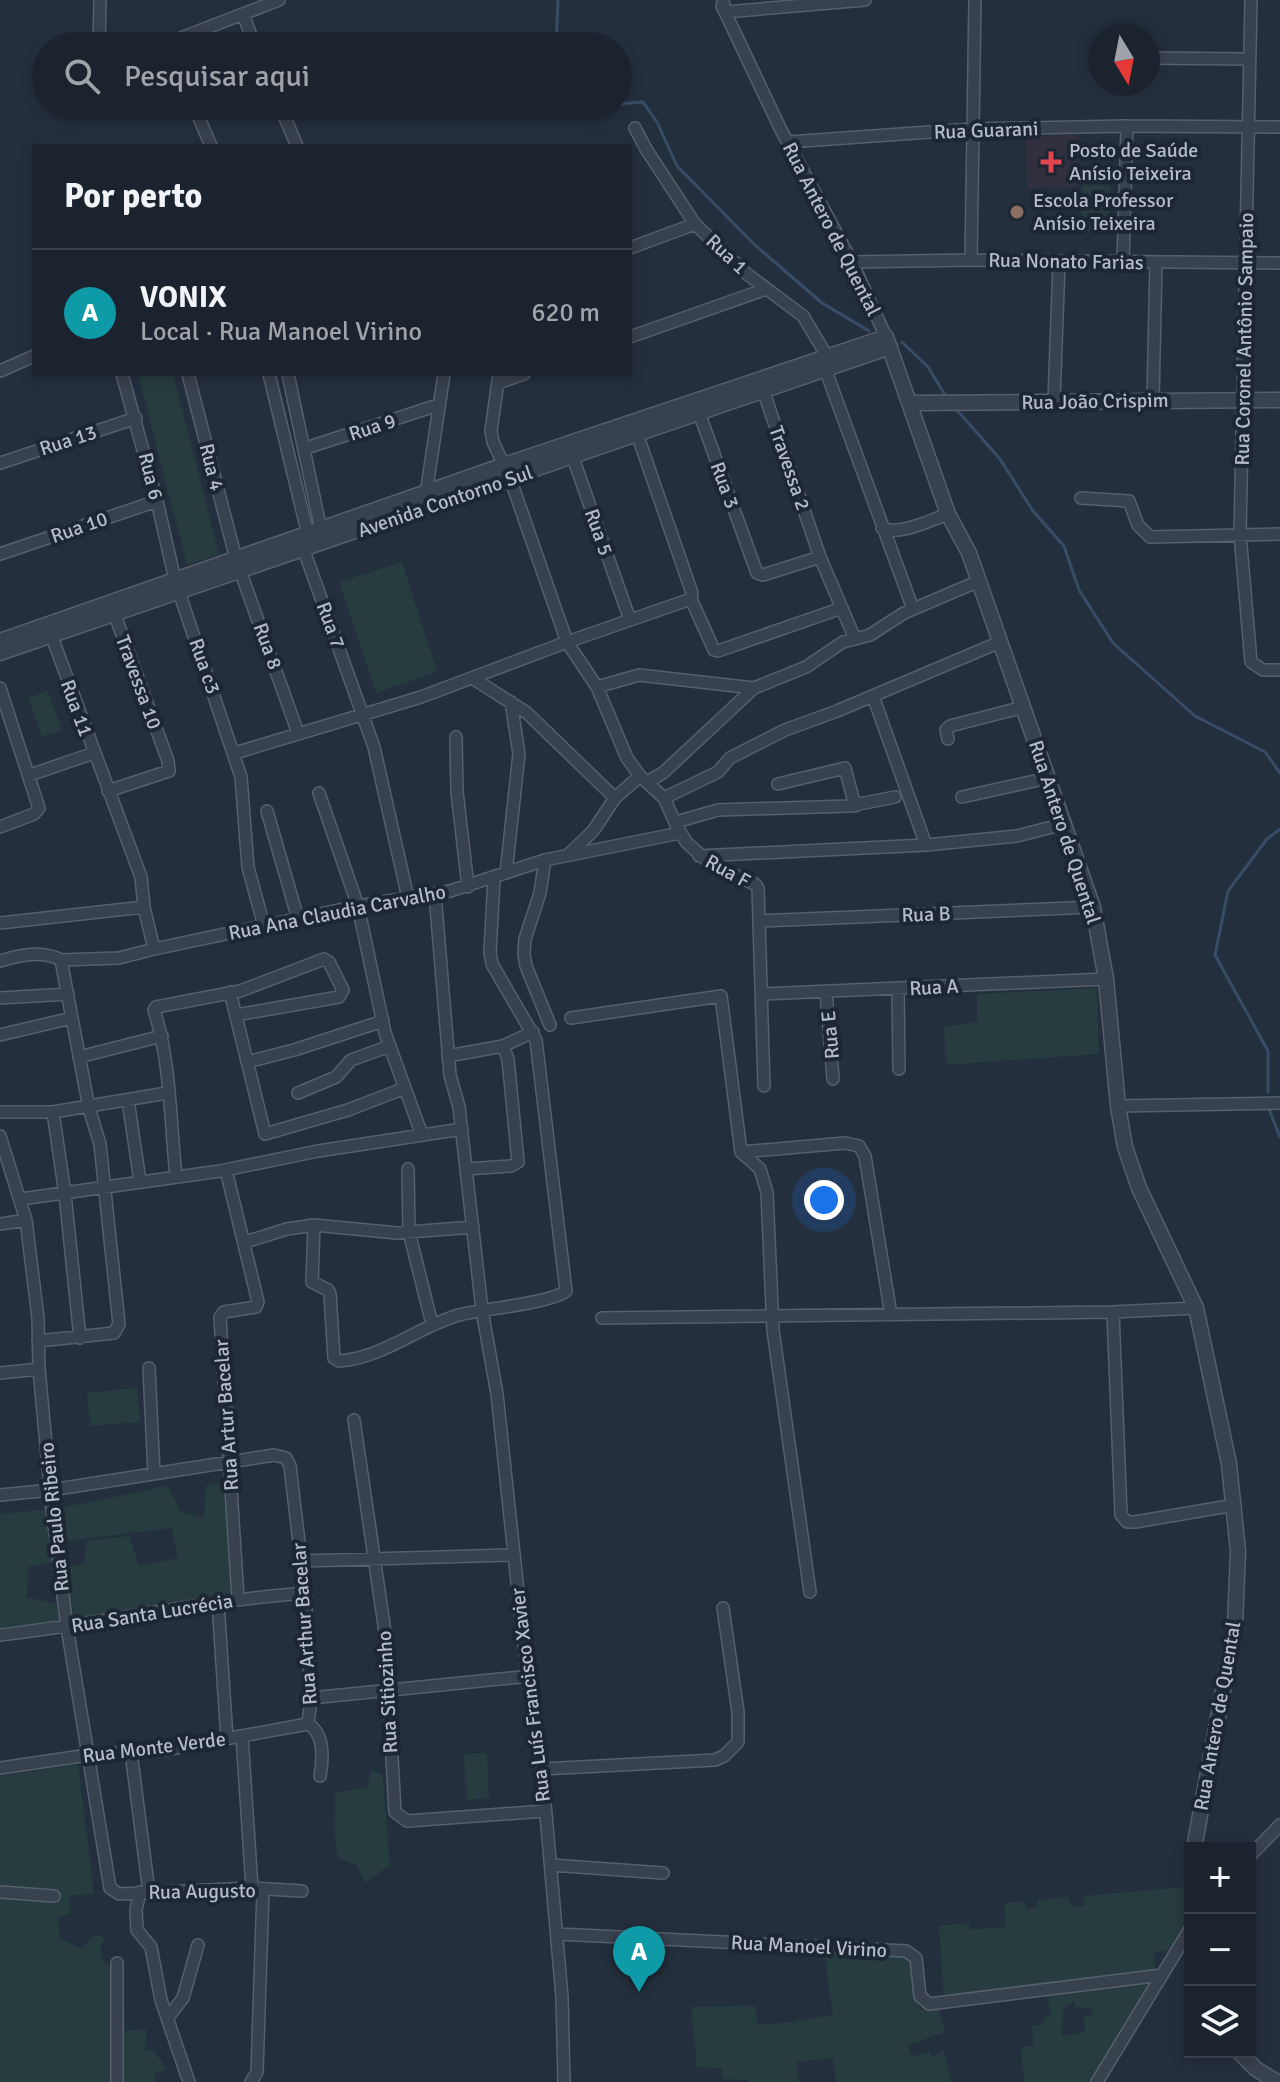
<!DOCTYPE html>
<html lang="pt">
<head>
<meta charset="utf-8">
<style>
	:root { --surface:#1b232e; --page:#282f3a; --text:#f1f3f6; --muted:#a0a4aa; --line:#39404a; --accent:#8ab4f8 }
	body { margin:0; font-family:Signika,sans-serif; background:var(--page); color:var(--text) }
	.controls { position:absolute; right:24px; bottom:24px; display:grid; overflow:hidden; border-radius:0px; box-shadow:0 4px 12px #0003 }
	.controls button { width:72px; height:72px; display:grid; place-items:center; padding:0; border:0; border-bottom:2px solid var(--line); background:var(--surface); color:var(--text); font:40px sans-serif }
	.compass { position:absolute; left:1088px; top:24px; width:72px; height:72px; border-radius:50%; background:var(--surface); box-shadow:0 4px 12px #0003; rotate:170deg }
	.you { position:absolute; left:824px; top:1200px; width:28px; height:28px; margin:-20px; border:6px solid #fff; border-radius:50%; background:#1a73e8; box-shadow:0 0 0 12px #1a73e833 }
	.badge { display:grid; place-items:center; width:52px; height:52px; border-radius:50%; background:var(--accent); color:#fff; font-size:26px; font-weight:700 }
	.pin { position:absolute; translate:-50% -66px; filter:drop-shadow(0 2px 4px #0008) }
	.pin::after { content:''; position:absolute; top:42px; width:28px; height:24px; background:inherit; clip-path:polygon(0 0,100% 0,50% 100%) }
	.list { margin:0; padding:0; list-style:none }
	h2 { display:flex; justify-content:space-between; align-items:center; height:104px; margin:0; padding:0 32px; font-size:34px }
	h2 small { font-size:26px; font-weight:400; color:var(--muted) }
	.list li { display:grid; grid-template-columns:52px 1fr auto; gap:24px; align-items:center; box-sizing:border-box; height:128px; padding:0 32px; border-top:2px solid var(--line) }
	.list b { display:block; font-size:30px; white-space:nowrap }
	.list p { margin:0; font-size:26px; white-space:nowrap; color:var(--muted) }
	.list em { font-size:26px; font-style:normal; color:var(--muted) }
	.icon { flex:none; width:44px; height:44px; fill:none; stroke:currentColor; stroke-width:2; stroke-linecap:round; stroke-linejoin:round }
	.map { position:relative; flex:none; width:1280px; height:2082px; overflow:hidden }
	.search { position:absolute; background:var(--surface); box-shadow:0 4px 12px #0003; left:32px; top:32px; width:600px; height:88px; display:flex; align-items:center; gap:20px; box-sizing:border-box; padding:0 28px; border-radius:44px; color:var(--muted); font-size:30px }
	.panel { position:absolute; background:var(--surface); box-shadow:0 4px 12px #0003; left:32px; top:144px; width:600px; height:232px; border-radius:0px }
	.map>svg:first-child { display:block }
</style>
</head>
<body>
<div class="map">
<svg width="1280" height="2082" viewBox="0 0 1280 2082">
	<rect width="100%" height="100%" fill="#242f3e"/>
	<path fill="#32303f" d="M1077,135l-1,52 -49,1 -1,-52z"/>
	<path fill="#263c3f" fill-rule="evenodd" d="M1082,185l28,1 -1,45h-28z
		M138,374h35l46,180 -32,11z
		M402,562l35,110 -61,21 -37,-111z
		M48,691l14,39 -20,7 -14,-39z
		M1097,988l2,66 -153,11 -2,-38 33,-5v-28z
		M137,1388l3,34 -50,4 -3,-33z
		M224,1481l7,112 -157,25 -7,-50 17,-5 3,-22 42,-5 10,30 39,-8 -6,-30 -108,13 -4,-33 108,-22 13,26 23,6 2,-32z
		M49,1509l2,53 -23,5 -1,30 29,7 6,21 -62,2v-113z
		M487,1753l2,45 -23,2 -2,-46z
		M78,1764l16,130 -25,1 2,17 -13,7 2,20 21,9 15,-14 9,4 -5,12 4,14 19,3 2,64 21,-2 -1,20 9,2 13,18 -13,5 1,8h-155v-306z
		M371,1770l12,5 7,90 -25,18 -8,-17 -18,-8c-7,-18 -3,-44 -4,-65l32,-6z
		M1187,1887c2,31 0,35 -15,62l-19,4 3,21 -212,28 -5,-76 30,-3 1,7 36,-3 -2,-24 21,-2 1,7h11v-8l32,-3 2,10 14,-1 -1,-10z
		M824,1953l82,1 8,7 6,49 19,-2 6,24 -37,13 4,11 18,-4 2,4 12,-5 8,31h-116l-3,-24 -36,4 2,20h-51v-2l-26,-1v-11l-25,-1 -6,-60 65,-1 1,19 36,-3 1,4v-5l39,-6z
		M1159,1978l-65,104h-70l-3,-35 13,-1 -2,-20 11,-2v-5l8,-4 -5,-23zM1073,2001l3,6 17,2 -1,7 -8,1 1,15 -23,4 1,-26z"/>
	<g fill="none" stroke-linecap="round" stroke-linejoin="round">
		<path stroke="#394c67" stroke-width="3" d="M556,46l2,-46
			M618,104l25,-2 14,20 20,44 78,79 67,58 47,28
			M902,342l26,25 19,31
			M956,409l44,50 33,52 31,35 15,44 34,53 82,73 70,36 15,21
			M1268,1092v-41l-53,-96 13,-64 39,-52 13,-10
			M1269,1109l11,28"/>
		<defs>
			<path id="minor" d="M723,0l2,12 56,118 71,132 34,75
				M1251,0l-11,534 11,128 12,8h17
				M722,6l3,6 140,-12
				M243,14l12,32
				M99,46l1,-46
				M160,46l119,-46
				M1148,58l102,1
				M194,106l17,40
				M280,106l17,40
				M635,128l11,21 49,75 52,50 56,42 28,47
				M788,142l185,-13 154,-3 153,1
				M630,248l65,-24
				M971,260l4,-260
				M852,262l119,-2 309,3
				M1123,262l4,-136
				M630,337l136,-48
				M823,363l90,246
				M0,371l34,-15
				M122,374l35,127 18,79 66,197 7,90 16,59
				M188,374l48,185 62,174
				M269,374l39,161
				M288,374l33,156
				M499,374l-8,57 2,11 17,36 57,164 30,45 30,71 13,18 24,22 13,29 10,16 25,22 43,19 3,4 6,198
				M498,383l26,-9
				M761,384l59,173 35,82
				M1153,400l3,-138
				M1054,402l5,-140
				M697,407l60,166 6,2 57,-18
				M306,448l132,-43
				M570,449l60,171
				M0,463l136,-45
				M426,494l18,-120
				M1081,498l48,3 9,24 12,12 130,-3
				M882,528c18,8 48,-8 66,-14
				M301,542l73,205 34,151
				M0,554l157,-53
				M691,599l23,51 4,1 124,-43
				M49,629l92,248 3,30 10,42 204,-43 92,-15 95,-31 135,-27
				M474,679l53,34 88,85
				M597,687l42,-12 115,13
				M0,688l39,120 -5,6 -34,13
				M873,696l53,149
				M456,737l1,55 11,95
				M948,739l-2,-9 4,-4 74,-19
				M235,753l186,-56 146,-55 124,-43 1,-6 -57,-165
				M30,775l64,-22
				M648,782l16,-10 90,-84 52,-21 37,-25 27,-7 34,-22 75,-32
				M778,784l67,-16 10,38
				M108,791l61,-20 -1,-10 -56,-154
				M319,793l39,113 27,127 37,102
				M962,797l86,-19
				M664,798l54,-26 12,-14 55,-28 52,-19 163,-69
				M267,811l31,108
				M676,822l42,-12 131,-4 46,-9
				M568,855l25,-24 22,-33 25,-22
				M699,856l227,-11 91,-9 47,-12
				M545,860l-5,33 -15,46 -1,15 2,12 24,59
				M506,873l13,-119 -8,-52
				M435,894l15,181 9,32 23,203 15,84 26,245 19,130 20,228 2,85
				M759,921l334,-14
				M0,923l144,-16
				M0,961c20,-6 42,-11 61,-1
				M898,989l1,80
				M230,992l35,142 83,-24 57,-22
				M826,992l7,87
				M763,994l343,-15
				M0,998l68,-4
				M571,1018l150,-22 20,156 19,17 7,23 6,138 37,262
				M0,1035l72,-17
				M503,1046l30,-14
				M448,1056l55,-10 5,13 10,103 -7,4 -45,3
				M79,1057l83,-21
				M247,1062l47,-12 89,-29
				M298,1093l38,-16 15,-17 39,-14
				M128,1100l12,81
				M1118,1106l162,-3
				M0,1112h53l114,-19
				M53,1112l12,82 15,144
				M0,1136l26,84 12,98 1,51 13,140 15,118 43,261 9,6 133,-6 50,3
				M741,1152l104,-9 14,3 6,10 26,159
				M408,1169l1,63 23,92
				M226,1170l32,132 -2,5 -32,5 -4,5 18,281
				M176,1176c-6,-55 -5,-113 -22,-166l2,-3 84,-16 84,-32 5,3 14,28 -4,7 -103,18
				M21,1199l199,-28 98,-20 144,-22
				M0,1224l26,-4
				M314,1225l-2,57 16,8 2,4 4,64 5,3c44,-3 78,-34 120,-46 24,-6 92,-12 107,-24l-30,-251 -44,-76 -2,-12 4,-73
				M245,1242l42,-13 27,-4 83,8 76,-6
				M1113,1312l8,203 6,7h8l100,-17
				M602,1318l511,-6 83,-4
				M38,1341l76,-8 5,-9 -19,-180 -11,-36 -28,-148 58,-2 35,-9
				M149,1368l5,105
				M0,1373l39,-4
				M354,1420l31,212 10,180 12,9 138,-10
				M0,1495l51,-5 223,-35 12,3 4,8 15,127 6,105 -3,26c17,10 15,35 12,52
				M301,1561l212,-6
				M218,1603l9,136
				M0,1635c102,-12 202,-34 305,-42
				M311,1698l219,-22
				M242,1736l10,152
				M131,1752l18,140
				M0,1768l88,-13 76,-5 144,-26
				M542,1769l173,-9 9,-4 14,-14v-30l-15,-104
				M1250,1856l30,-31
				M551,1865l112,8
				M0,1892l54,4
				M140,1892l-4,18 1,20 14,17 10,53 28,82
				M557,1934l349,17 10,7 4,38 9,8 233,-29
				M117,1963v119
				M169,2016l14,-18 15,-53
				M251,2082l6,-10 6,-182
				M1097,2082l93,-153"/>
			<path id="tertiary" d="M911,403l369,-3
				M0,641l504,-176 382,-128 62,177 21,39 124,354 13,72 12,127 7,41 14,41 57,120 33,156 9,87 -3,75 -41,222
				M0,653l890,-306
				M1239,2052l17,17 21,13"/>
		</defs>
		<use href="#minor" stroke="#565f6c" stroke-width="14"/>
		<use href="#tertiary" stroke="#565f6c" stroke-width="17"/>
		<use href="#minor" stroke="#38414e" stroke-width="11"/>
		<use href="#tertiary" stroke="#38414e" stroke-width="14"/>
	</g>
	<path fill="#e0444e" stroke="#1d2633" stroke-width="3" d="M1047 150h8v8h8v8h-8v8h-8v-8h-8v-8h8z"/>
	<circle fill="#8d6e63" stroke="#1d2633" stroke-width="3" cx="1017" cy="212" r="8"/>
	<g text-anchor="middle" stroke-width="8" stroke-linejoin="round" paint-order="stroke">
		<g font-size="20" fill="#b4bcc9" stroke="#1d2633">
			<text transform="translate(986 130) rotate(-2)" y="7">Rua Guarani</text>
			<text transform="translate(832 229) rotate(63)" y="7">Rua Antero de Quental</text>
			<text transform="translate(727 254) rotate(43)" y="7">Rua 1</text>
			<text transform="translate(1066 261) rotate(1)" y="7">Rua Nonato Farias</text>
			<text transform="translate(1244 339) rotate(-89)" y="7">Rua Coronel Antônio Sampaio</text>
			<text transform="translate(1095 401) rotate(-1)" y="7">Rua João Crispim</text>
			<text transform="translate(372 427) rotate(-18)" y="7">Rua 9</text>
			<text transform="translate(68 440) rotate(-18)" y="7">Rua 13</text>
			<text transform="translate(212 467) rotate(76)" y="7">Rua 4</text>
			<text transform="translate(790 468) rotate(71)" y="7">Travessa 2</text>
			<text transform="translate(151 476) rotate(76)" y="7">Rua 6</text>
			<text transform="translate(725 485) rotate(70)" y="7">Rua 3</text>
			<text transform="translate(445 501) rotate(-19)" y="7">Avenida Contorno Sul</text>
			<text transform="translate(79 527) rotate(-19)" y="7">Rua 10</text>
			<text transform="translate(599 532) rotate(71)" y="7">Rua 5</text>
			<text transform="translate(331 625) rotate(70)" y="7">Rua 7</text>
			<text transform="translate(268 646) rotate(70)" y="7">Rua 8</text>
			<text transform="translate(205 666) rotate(71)" y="7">Rua c3</text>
			<text transform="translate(139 682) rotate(70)" y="7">Travessa 10</text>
			<text transform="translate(77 708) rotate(70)" y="7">Rua 11</text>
			<text transform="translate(1065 832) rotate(72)" y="7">Rua Antero de Quental</text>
			<text transform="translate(728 871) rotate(29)" y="7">Rua F</text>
			<text transform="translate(337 912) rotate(-11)" y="7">Rua Ana Claudia Carvalho</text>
			<text transform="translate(926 914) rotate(-2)" y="7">Rua B</text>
			<text transform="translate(934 987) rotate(-3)" y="7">Rua A</text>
			<text transform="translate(830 1035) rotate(-95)" y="7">Rua E</text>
			<text transform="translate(226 1415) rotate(-94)" y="7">Rua Artur Bacelar</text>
			<text transform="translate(54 1517) rotate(-96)" y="7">Rua Paulo Ribeiro</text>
			<text transform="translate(152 1613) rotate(-9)" y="7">Rua Santa Lucrécia</text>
			<text transform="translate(304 1624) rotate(-94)" y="7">Rua Arthur Bacelar</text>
			<text transform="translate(387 1692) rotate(-93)" y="7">Rua Sitiozinho</text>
			<text transform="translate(530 1695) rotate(-97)" y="7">Rua Luís Francisco Xavier</text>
			<text transform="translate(1217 1716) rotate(-80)" y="7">Rua Antero de Quental</text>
			<text transform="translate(154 1747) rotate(-7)" y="7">Rua Monte Verde</text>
			<text transform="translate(202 1891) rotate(-1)" y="7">Rua Augusto</text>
			<text transform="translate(809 1946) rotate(3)" y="7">Rua Manoel Virino</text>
		</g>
		<g font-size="20" fill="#b4bcc9" stroke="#1d2633" text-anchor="start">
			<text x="1069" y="157">Posto de Saúde<tspan x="1069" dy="23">Anísio Teixeira</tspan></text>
			<text x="1033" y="207">Escola Professor<tspan x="1033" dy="23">Anísio Teixeira</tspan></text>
		</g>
	</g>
</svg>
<div class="controls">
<button>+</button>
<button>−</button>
<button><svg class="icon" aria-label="layers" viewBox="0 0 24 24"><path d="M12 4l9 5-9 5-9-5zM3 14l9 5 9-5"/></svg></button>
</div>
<svg class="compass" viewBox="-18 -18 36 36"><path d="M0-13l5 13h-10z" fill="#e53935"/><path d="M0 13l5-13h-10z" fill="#a0a4aa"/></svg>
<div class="you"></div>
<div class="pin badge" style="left:639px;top:1992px;background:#0f9aa8">A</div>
<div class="search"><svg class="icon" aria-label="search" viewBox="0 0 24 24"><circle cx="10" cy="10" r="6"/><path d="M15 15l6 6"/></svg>Pesquisar aqui</div>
<section class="panel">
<h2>Por perto<small></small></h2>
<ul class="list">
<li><span class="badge" style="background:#0f9aa8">A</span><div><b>VONIX</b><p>Local · Rua Manoel Virino</p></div><em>620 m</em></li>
</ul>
</section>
</div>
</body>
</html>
